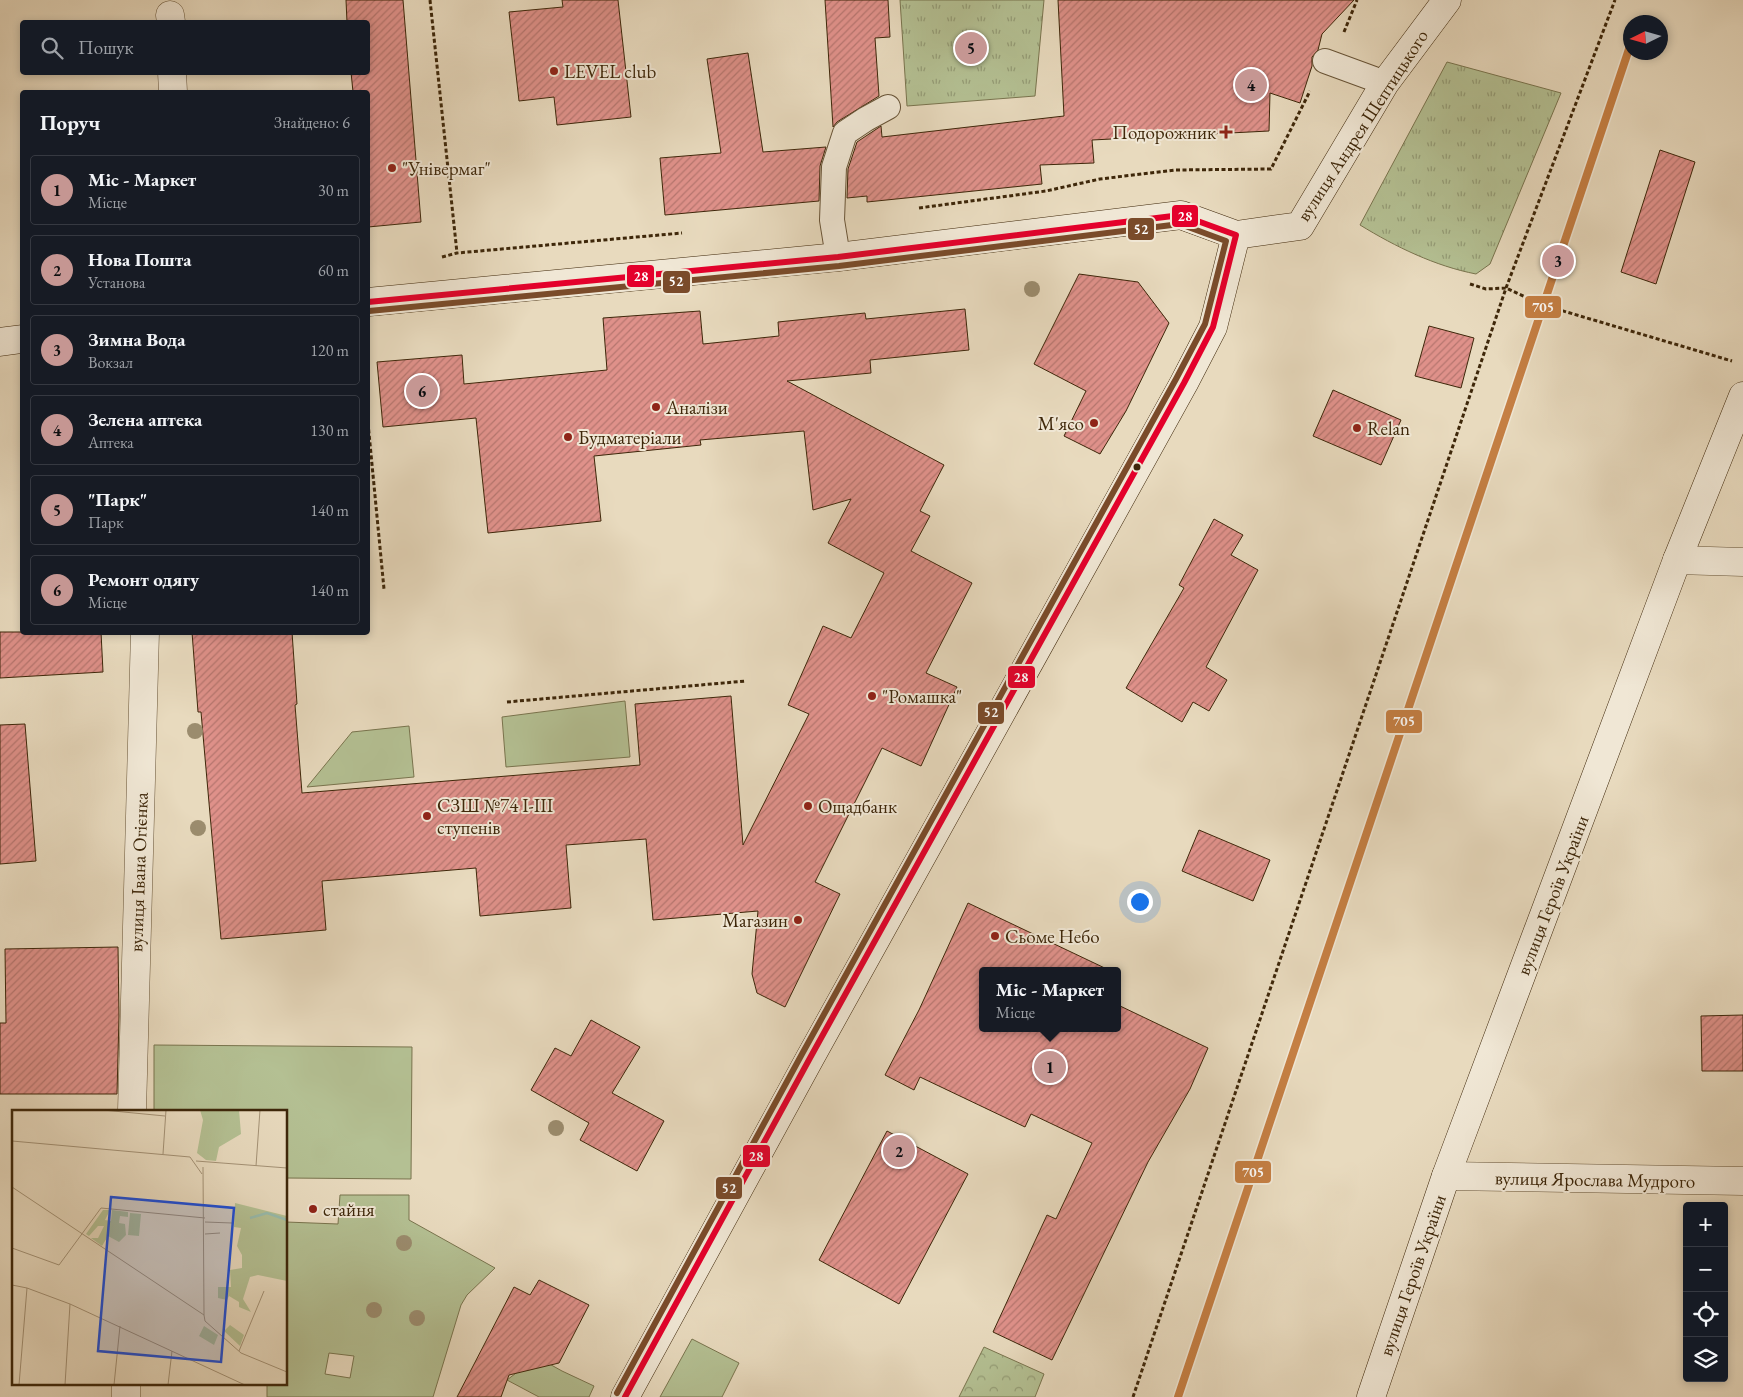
<!DOCTYPE html>
<html lang="uk">
<head>
<meta charset="utf-8">
<style>
	:root { --surface:#171b24; --page:#20242c; --text:#f1f3f6; --muted:#9ea1a6; --line:#363941; --accent:#c59692 }
	body { margin:0; font-family:"EB Garamond",serif; background:var(--page); color:var(--text) }
	.controls { position:absolute; right:15px; bottom:15px; display:grid; overflow:hidden; border-radius:5px; box-shadow:0 2px 8px #0003 }
	.controls button { width:45px; height:45px; display:grid; place-items:center; padding:0; border:0; border-bottom:1px solid var(--line); background:var(--surface); color:var(--text); font:25px sans-serif }
	.compass { position:absolute; left:1623px; top:15px; width:45px; height:45px; border-radius:50%; background:var(--surface); box-shadow:0 2px 8px #0003; rotate:265deg }
	.you { position:absolute; left:1139px; top:901px; width:18px; height:18px; margin:-12px; border:4px solid #fff; border-radius:50%; background:#1a73e8; box-shadow:0 0 0 8px #1a73e833 }
	.badge { display:grid; place-items:center; width:32px; height:32px; border-radius:50%; background:var(--accent); color:#111; font-size:16px; font-weight:700 }
	.pin { position:absolute; translate:-50% -50%; border:2px solid #fff; box-shadow:0 1px 5px #0006 }
	.popup { position:absolute; left:979px; top:967px; width:142px; height:65px; box-sizing:border-box; display:grid; place-content:center; border-radius:5px; background:var(--surface); filter:drop-shadow(0 1px 4px #0005); font-size:16px; white-space:nowrap; color:var(--muted) }
	.popup b { font-size:19px; color:var(--text) }
	.popup::after { content:''; position:absolute; left:50%; top:100%; margin-left:-10px; border:10px solid transparent; border-top-color:var(--surface) }
	.list { margin:0; padding:0; list-style:none }
	h2 { display:flex; justify-content:space-between; align-items:center; height:65px; margin:0; padding:0 20px; font-size:21px }
	h2 small { font-size:16px; font-weight:400; color:var(--muted) }
	.list li { display:grid; grid-template-columns:32px 1fr auto; gap:15px; align-items:center; box-sizing:border-box; height:70px; margin:0 10px 10px; padding:0 10px; border:1px solid var(--line); border-radius:5px }
	.list b { display:block; font-size:19px; white-space:nowrap }
	.list p { margin:0; font-size:16px; white-space:nowrap; color:var(--muted) }
	.list em { font-size:16px; font-style:normal; color:var(--muted) }
	.icon { flex:none; width:28px; height:28px; fill:none; stroke:currentColor; stroke-width:2; stroke-linecap:round; stroke-linejoin:round }
	.map { position:relative; flex:none; width:1743px; height:1397px; overflow:hidden }
	.search { position:absolute; background:var(--surface); box-shadow:0 2px 8px #0003; left:20px; top:20px; width:350px; height:55px; display:flex; align-items:center; gap:12px; box-sizing:border-box; padding:0 18px; border-radius:5px; color:var(--muted); font-size:19px }
	.panel { position:absolute; background:var(--surface); box-shadow:0 2px 8px #0003; left:20px; top:90px; width:350px; height:545px; border-radius:5px }
	.map>svg:first-child { display:block }
</style>
</head>
<body>
<div class="map">
<svg width="1743" height="1397" viewBox="0 0 1743 1397">
	<defs>
		<pattern id="forest-crowns" width="20" height="18" patternUnits="userSpaceOnUse" patternTransform="scale(1.25)"><rect width="20" height="18" fill="#b4c093"/><path d="M2 6a3 3 0 1 1 6 0M12 15a3 3 0 1 1 6 0" fill="none" stroke="#949c76"/></pattern>
		<pattern id="park-tufts" width="24" height="20" patternUnits="userSpaceOnUse" patternTransform="scale(1.25)"><rect width="24" height="20" fill="#b4c093"/><path d="M3 7l-1-3M5 7V3M7 7l1-3M15 17l-1-3M17 17v-4M19 17l1-3" fill="none" stroke="#949c76"/></pattern>
		<pattern id="building-hatch" width="6" height="6" patternUnits="userSpaceOnUse" patternTransform="scale(1.25)"><rect width="6" height="6" fill="#df918a"/><path d="M-1 1l2-2M0 6l6-6M5 7l2-2" fill="none" stroke="#b6766f"/></pattern>
	</defs>
	<rect width="100%" height="100%" fill="#e8dabe"/>
	<filter id="stains"><feTurbulence type="fractalNoise" baseFrequency=".004" numOctaves="4"/><feColorMatrix values="0 0 0 0 .2 0 0 0 0 .09 0 0 0 0 .02 0 0 0 .5 -.17"/></filter>
	<radialGradient id="worn" r=".72"><stop offset=".6" stop-color="#630" stop-opacity="0"/><stop offset="1" stop-color="#630" stop-opacity=".3"/></radialGradient>
	<path fill="#b4c093" stroke="#79744e" fill-rule="evenodd" d="M625,701l5,56 -124,10 -4,-50z
		M409,726l5,51 -107,10 45,-55z
		M154,1045l258,2 -1,132 -125,-1v-67h-132z
		M340,1195h69v25l86,48 -28,27 -6,10 -28,92h-166v-14h19v-161l52,2zM329,1353l25,3 -4,22 -25,-4z
		M692,1339l47,24 -17,34h-62z
		M537,1357l25,14 32,15 -5,11h-50l-32,-17z"/>
	<path fill="url(#forest-crowns)" stroke="#79744e" d="M984,1347l60,27 -9,23h-76z"/>
	<path fill="url(#park-tufts)" stroke="#79744e" d="M900,0h144l-9,96 -128,10z
		M1447,62l114,31 -71,171 -14,10c-41,-8 -80,-27 -116,-49z"/>
	<path fill="url(#building-hatch)" stroke="#3e270a" d="M346,0h57l18,222 -53,5v-135h-15l-2,-20h17v-50h-21z
		M562,0h56l13,117 -74,8 -3,-28 -35,4 -10,-89 54,-5z
		M825,0h63l2,37 -15,1 4,58 -42,26 -4,5z
		M1058,0h296l-32,34 -4,16 -6,7v9l-12,37 -30,-10 -1,38 -177,9 2,23 -54,2 2,19 -175,18v-6l-20,2 1,-29 9,-27 24,-16 1,11 182,-21z
		M748,53l15,99 63,-5 -6,19 -1,35 -154,14 -5,-57 61,-5 -14,-94z
		M1660,150l35,12 -39,122 -35,-12z
		M1079,274l59,8 31,41 -43,88 -26,43 -36,-18 22,-45 -52,-27z
		M965,309l4,41 -99,10 1,13 -84,8 157,84 -24,46 10,5 -19,35 61,32 -46,90 31,14 -36,79 -39,-18 -67,134 25,12 -55,113 -28,-14 -5,-19 6,-63 -105,9 -7,-81 -80,6 5,63 -91,8 -4,-48 -154,13 4,49 -105,9 -20,-227h-3l-6,-80h100l5,72 -2,1 7,88 338,-28 -5,-61 96,-8 12,149 66,-131 -21,-9 35,-79 28,12 33,-65 -56,-30 23,-44 -38,11 -9,-79 -104,9 1,5 -107,11 7,65 -113,12 -12,-115 -93,9 -6,-65 85,-7 2,29 143,-14 -4,-52 97,-7 3,33 76,-8 -1,-14 87,-9 1,6z
		M1429,326l45,12 -13,50 -46,-12z
		M1333,390l68,30 -20,45 -68,-29z
		M1214,519l29,16 -12,20 27,15 -52,97 21,13 -18,31 -16,-9 -11,20 -56,-34 58,-100 -5,-3z
		M0,632h101l2,40 -103,6z
		M25,724l11,137 -36,3v-139z
		M1199,830l71,30 -17,41 -71,-30z
		M968,903l143,68h-129v57h136v-23l90,43 -18,41 -42,73 -96,198 -59,-28 54,-117 9,4 36,-76 -61,-29 -6,13 -105,-50 -6,13 -29,-15 34,-65z
		M118,947l1,69 -2,78h-117v-71h6l-1,-74z
		M1743,1015v56h-41l-1,-55z
		M591,1020l49,27 -28,46 52,28 -27,50 -57,-31 9,-17 -58,-33 24,-42 16,8z
		M887,1131l81,43 -69,130 -80,-44z
		M539,1280l50,25 -30,58 -50,12 -8,22h-44l57,-110 16,8z"/>
	<g fill="none" stroke-linecap="round" stroke-linejoin="round">
		<defs>
			<path id="lane" d="M1325,61l60,22
				M838,257l-6,-37 2,-53 11,-34 21,-14 22,-12"/>
			<path id="street" d="M170,15l1,7
				M172,72l1,20
				M1677,560l66,2
				M132,1111l13,-479
				M1446,1176l297,5
				M126,1397v-14"/>
			<path id="secondary" d="M368,302l470,-45 343,-42 55,20 64,-9 85,-143 62,-83
				M0,342l22,-3
				M625,1397l185,-339 374,-675 29,-56 23,-92
				M1371,1397l75,-221 231,-616 66,-164"/>
		</defs>
		<use href="#lane" stroke="#685437" stroke-width="26"/>
		<use href="#street" stroke="#685437" stroke-width="29"/>
		<use href="#secondary" stroke="#3e270a" stroke-width="29"/>
		<path stroke="#3e270a" stroke-width="3" stroke-dasharray="4 2.5" stroke-linecap="butt" d="M430,0l27,253
			M1344,32l13,-32
			M919,208l127,-17 54,-12 75,-9 96,-1 39,-78
			M442,257l15,-4 225,-20
			M1470,284l16,5 20,-1 37,17 189,56
			M368,423l16,166
			M507,702l239,-21
			M1133,1397l373,-1109 109,-288"/>
		<use href="#lane" stroke="#f0e7d5" stroke-width="24"/>
		<use href="#street" stroke="#f0e7d5" stroke-width="28"/>
		<use href="#secondary" stroke="#f0e7d5" stroke-width="28"/>
		<defs>
			<path id="bus-1" d="M368,302l470,-45 343,-42 55,20 -23,92 -29,56 -374,675 -185,339"/>
			<path id="bus-2" d="M369,311l470,-45 341,-42 46,17 -21,83 -29,55 -374,675 -185,339"/>
		</defs>
		<use href="#bus-1" stroke="#f0e7d5" stroke-width="10"/>
		<use href="#bus-2" stroke="#f0e7d5" stroke-width="10"/>
		<use href="#bus-1" stroke="#e4002b" stroke-width="6"/>
		<use href="#bus-2" stroke="#7a4b2a" stroke-width="6"/>
		<defs>
			<path id="rail-1" d="M1178,1397l452,-1351"/>
		</defs>
		<use href="#rail-1" stroke="#f0e7d5" stroke-width="11"/>
		<use href="#rail-1" stroke="#c57f43" stroke-width="8"/>
	</g>
	<g fill="#9b8c6e">
		<circle cx="1032" cy="289" r="8"/>
		<circle cx="195" cy="731" r="8"/>
		<circle cx="198" cy="828" r="8"/>
		<circle cx="556" cy="1128" r="8"/>
		<circle cx="404" cy="1243" r="8"/>
		<circle cx="374" cy="1310" r="8"/>
		<circle cx="417" cy="1318" r="8"/>
	</g>
	<g fill="#8f2418" stroke="#f0e7d5" stroke-width="2">
		<circle cx="554" cy="71" r="5"/>
		<path d="M1223.5 124.5h5v5h5v5h-5v5h-5v-5h-5v-5h5z"/>
		<circle cx="392" cy="168" r="5"/>
		<circle cx="656" cy="407" r="5"/>
		<circle cx="1094" cy="423" r="5"/>
		<circle cx="1357" cy="428" r="5"/>
		<circle cx="568" cy="437" r="5"/>
		<circle cx="872" cy="696" r="5"/>
		<circle cx="808" cy="806" r="5"/>
		<circle cx="427" cy="816" r="5"/>
		<circle cx="798" cy="920" r="5"/>
		<circle cx="995" cy="936" r="5"/>
		<circle cx="313" cy="1209" r="5"/>
	</g>
	<circle fill="#3e270a" stroke="#f0e7d5" stroke-width="2" cx="1137" cy="467" r="4.5"/>
	<g text-anchor="middle" stroke-width="4" stroke-linejoin="round" paint-order="stroke">
		<g font-size="19" fill="#3e270a" stroke="#f0e7d5" text-anchor="start">
			<text x="564" y="78">LEVEL club</text>
			<text x="1216" y="139" text-anchor="end">Подорожник</text>
			<text x="402" y="175">"Універмаг"</text>
			<text x="666" y="414">Аналізи</text>
			<text x="1084" y="430" text-anchor="end">М'ясо</text>
			<text x="1367" y="435">Relan</text>
			<text x="578" y="444">Будматеріали</text>
			<text x="882" y="703">"Ромашка"</text>
			<text x="437" y="812">СЗШ №74 І-ІІІ<tspan x="437" dy="22">ступенів</tspan></text>
			<text x="818" y="813">Ощадбанк</text>
			<text x="788" y="927" text-anchor="end">Магазин</text>
			<text x="1005" y="943">Сьоме Небо</text>
			<text x="323" y="1216">стайня</text>
		</g>
		<g font-size="19" fill="#3e270a" stroke="#f0e7d5">
			<text transform="translate(1362 125) rotate(-57)" y="7">вулиця Андрея Шептицького</text>
			<text transform="translate(138 872) rotate(-88)" y="7">вулиця Івана Огієнка</text>
			<text transform="translate(1552 895) rotate(-69)" y="7">вулиця Героїв України</text>
			<text transform="translate(1595 1179) rotate(1)" y="7">вулиця Ярослава Мудрого</text>
			<text transform="translate(1412 1275) rotate(-71)" y="7">вулиця Героїв України</text>
		</g>
	</g>
	<g transform="translate(12 1110)">
		<rect width="275" height="275" fill="#e8dabe"/>
		<path d="M91,100h7l-5,10 6,1 1,-11 16,2v5l-8,-1 -1,7 6,1 1,11 -7,7 -11,-6 -6,10 -11,-8h7l6,-12h-6l-9,10 -3,-2zM118,103l11,1 -2,22 -11,-1z" fill="#b4c093"/>
		<path d="M188,0h39l2,24 -22,13 -3,14 -10,-1 -9,-7 6,-33z" fill="#b4c093"/>
		<path d="M197 21a9 9 0 1 1 18 0a9 9 0 1 1-18 0ZM223,93l52,13v65l-29,-6 -8,2 -7,22 8,13 -12,-5v-5l-10,-6 -2,4 -9,-2v-11h13l-1,-17 12,-2v-13l-5,-9 4,-18 -7,-1zM218,215l14,10 -4,11 -16,-15zM192,216l14,9 -4,10 -15,-9z" fill="#b4c093"/>
		<path fill="none" stroke="#98bbac" stroke-width="2.5" d="M238,108l17,-5 20,7"/>
		<path fill="none" stroke="#a49276" stroke-width="1" d="M91,0l62,6M0,31l178,16 12,17M151,44l3,-44M184,51l91,7M244,56l4,-56M0,77l192,128 -1,-148M193,112l27,1M193,124l15,-1M0,138l47,17 42,-57 104,10M0,175l15,3 43,16 175,81M192,205l1,6 36,32 46,19M227,241l25,-60M7,275l8,-97M53,275l5,-81M102,275l6,-59M156,275l4,-34"/>
		<path fill="#1d4ed8" fill-opacity="0.15" stroke="#1d4ed8" stroke-width="2.5" d="M99,87l123,11 -13,154 -123,-11z"/>
		<rect width="275" height="275" fill="none" stroke="#3e270a" stroke-width="2.5"/>
	</g>
	<g stroke="#f0e7d5" stroke-width="2">
		<rect x="1171" y="204" width="28" height="24" rx="5" fill="#e4002b"/>
		<rect x="1127" y="217" width="28" height="24" rx="5" fill="#7a4b2a"/>
		<rect x="626" y="264" width="29" height="24" rx="5" fill="#e4002b"/>
		<rect x="662" y="270" width="29" height="24" rx="5" fill="#7a4b2a"/>
		<rect x="1524" y="295" width="38" height="24" rx="5" fill="#c57f43"/>
		<rect x="1007" y="665" width="29" height="24" rx="5" fill="#e4002b"/>
		<rect x="977" y="701" width="28" height="24" rx="5" fill="#7a4b2a"/>
		<rect x="1385" y="709" width="38" height="25" rx="5" fill="#c57f43"/>
		<rect x="742" y="1144" width="29" height="24" rx="5" fill="#e4002b"/>
		<rect x="1234" y="1160" width="38" height="24" rx="5" fill="#c57f43"/>
		<rect x="715" y="1176" width="28" height="24" rx="5" fill="#7a4b2a"/>
	</g>
	<g font-size="14" text-anchor="middle" font-weight="bold" fill="#fff">
		<text x="1185" y="221">28</text>
		<text x="1141" y="234">52</text>
		<text x="641" y="281">28</text>
		<text x="676" y="286">52</text>
		<text x="1543" y="312">705</text>
		<text x="1021" y="682">28</text>
		<text x="991" y="717">52</text>
		<text x="1404" y="726">705</text>
		<text x="756" y="1161">28</text>
		<text x="1253" y="1177">705</text>
		<text x="729" y="1193">52</text>
	</g>
	<rect width="100%" height="100%" filter="url(#stains)"/>
	<rect width="100%" height="100%" fill="url(#worn)"/>
</svg>
<div class="controls">
<button>+</button>
<button>−</button>
<button><svg class="icon" aria-label="locate" viewBox="0 0 24 24"><circle cx="12" cy="12" r="6"/><path d="M12 2v4M12 18v4M2 12h4M18 12h4"/></svg></button>
<button><svg class="icon" aria-label="layers" viewBox="0 0 24 24"><path d="M12 4l9 5-9 5-9-5zM3 14l9 5 9-5"/></svg></button>
</div>
<svg class="compass" viewBox="-18 -18 36 36"><path d="M0-13l5 13h-10z" fill="#e53935"/><path d="M0 13l5-13h-10z" fill="#9ea1a6"/></svg>
<div class="you"></div>
<div class="pin badge" style="left:1050px;top:1067px">1</div>
<div class="popup"><b>Міс - Маркет</b>Місце</div>
<div class="pin badge" style="left:899px;top:1151px">2</div>
<div class="pin badge" style="left:1558px;top:261px">3</div>
<div class="pin badge" style="left:1251px;top:85px">4</div>
<div class="pin badge" style="left:971px;top:48px">5</div>
<div class="pin badge" style="left:422px;top:391px">6</div>
<div class="search"><svg class="icon" aria-label="search" viewBox="0 0 24 24"><circle cx="10" cy="10" r="6"/><path d="M15 15l6 6"/></svg>Пошук</div>
<section class="panel">
<h2>Поруч<small>Знайдено: 6</small></h2>
<ul class="list">
<li><span class="badge">1</span><div><b>Міс - Маркет</b><p>Місце</p></div><em>30 m</em></li>
<li><span class="badge">2</span><div><b>Нова Пошта</b><p>Установа</p></div><em>60 m</em></li>
<li><span class="badge">3</span><div><b>Зимна Вода</b><p>Вокзал</p></div><em>120 m</em></li>
<li><span class="badge">4</span><div><b>Зелена аптека</b><p>Аптека</p></div><em>130 m</em></li>
<li><span class="badge">5</span><div><b>&quot;Парк&quot;</b><p>Парк</p></div><em>140 m</em></li>
<li><span class="badge">6</span><div><b>Ремонт одягу</b><p>Місце</p></div><em>140 m</em></li>
</ul>
</section>
</div>
</body>
</html>
